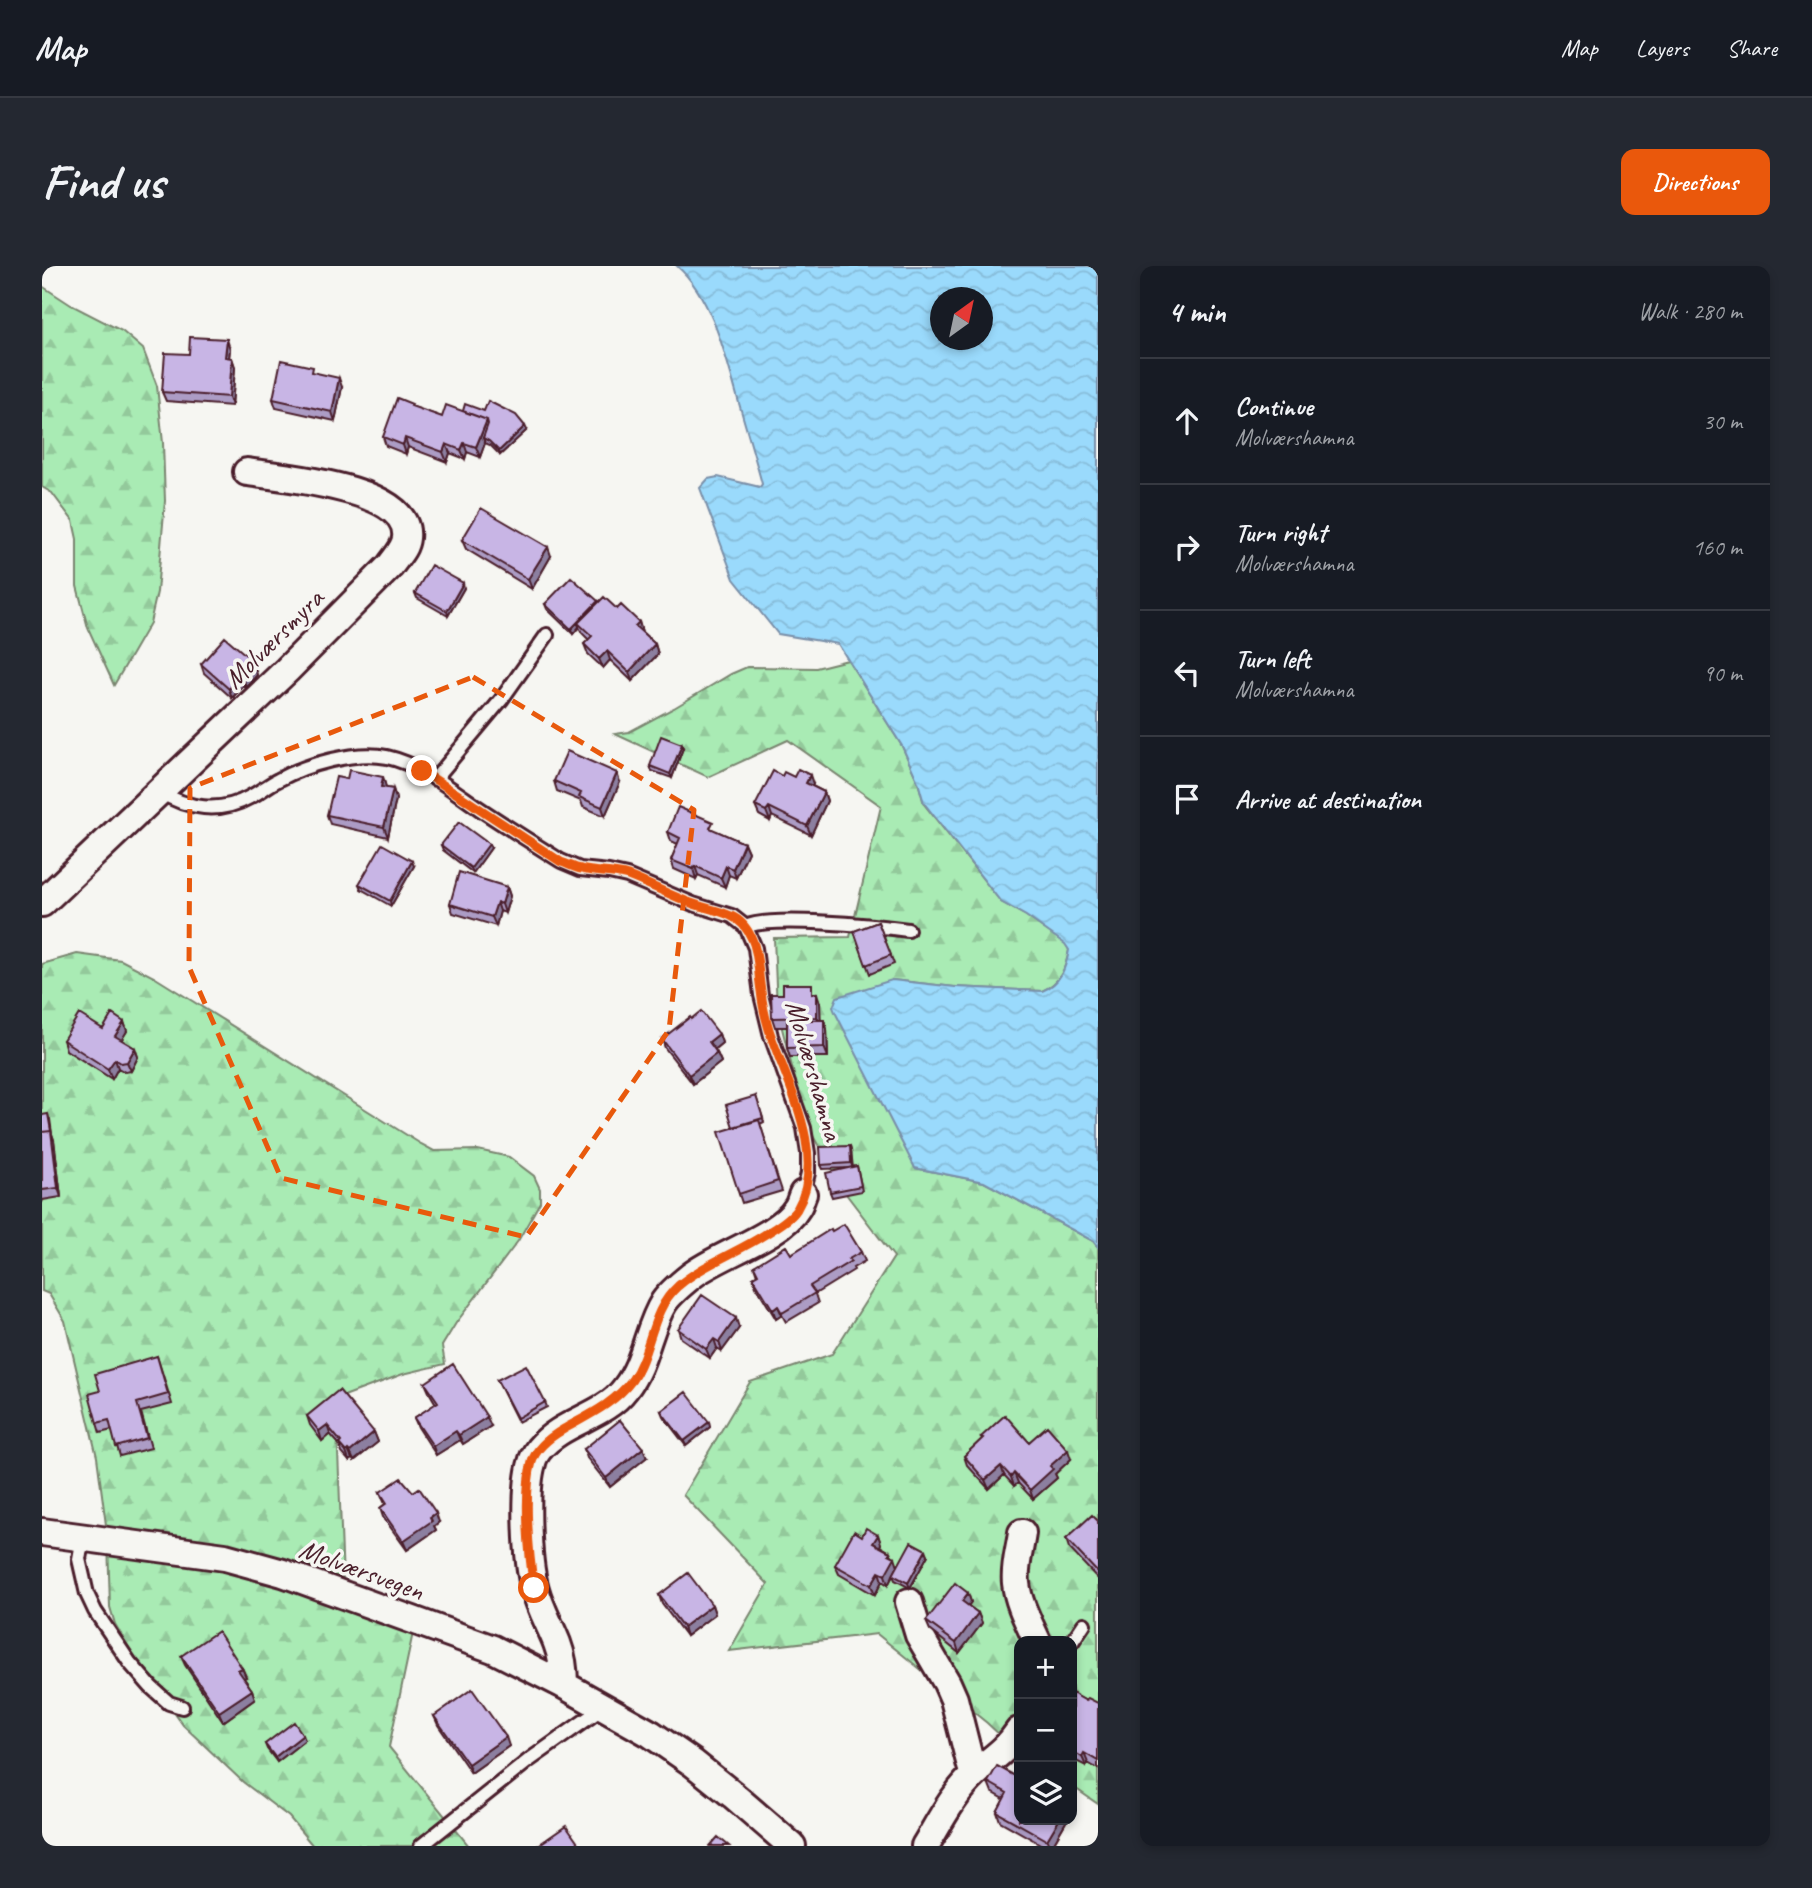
<!DOCTYPE html>
<html lang="en">
<head>
<meta charset="utf-8">
<style>
	:root { --surface:#171b24; --page:#242831; --text:#f1f3f6; --muted:#9ea1a6; --line:#363941; --accent:#ea580c }
	body { margin:0; font-family:Caveat,sans-serif; background:var(--page); color:var(--text) }
	.controls { position:absolute; right:21px; bottom:21px; display:grid; overflow:hidden; border-radius:14px; box-shadow:0 4px 10px #0003 }
	.controls button { width:63px; height:63px; display:grid; place-items:center; padding:0; border:0; border-bottom:2px solid var(--line); background:var(--surface); color:var(--text); font:35px sans-serif }
	.compass { position:absolute; left:888px; top:21px; width:63px; height:63px; border-radius:50%; background:var(--surface); box-shadow:0 4px 10px #0003; rotate:33deg }
	.stop { position:absolute; width:21px; height:21px; margin:-16px; border:5px solid #ea580c; border-radius:50%; background:#fff }
	.stop.end { background:#ea580c; border-color:#fff; box-shadow:0 2px 7px #0008 }
	.list { margin:0; padding:0; list-style:none }
	h2 { display:flex; justify-content:space-between; align-items:center; height:91px; margin:0; padding:0 28px; font-size:30px }
	h2 small { font-size:23px; font-weight:400; color:var(--muted) }
	.list li { display:grid; grid-template-columns:46px 1fr auto; gap:21px; align-items:center; box-sizing:border-box; height:126px; padding:0 28px; border-top:2px solid var(--line) }
	.list b { display:block; font-size:26px; white-space:nowrap }
	.list p { margin:0; font-size:23px; white-space:nowrap; color:var(--muted) }
	.list em { font-size:23px; font-style:normal; color:var(--muted) }
	.icon { flex:none; width:38px; height:38px; fill:none; stroke:currentColor; stroke-width:2; stroke-linecap:round; stroke-linejoin:round }
	.map { position:relative; flex:none; width:1056px; height:1580px; overflow:hidden; border-radius:14px }
	header { display:flex; align-items:center; gap:42px; box-sizing:border-box; height:98px; padding:0 35px; background:var(--surface); border-bottom:2px solid var(--line) }
	header strong { font-size:33px }
	nav { display:flex; gap:38px; margin-inline-start:auto; font-size:24px }
	.intro { display:flex; align-items:center; justify-content:space-between; box-sizing:border-box; height:168px; padding:0 42px }
	h1 { margin:0; font-size:49px }
	.button { padding:18px 32px; border-radius:14px; background:var(--accent); color:#fff; font-size:24px; font-weight:700 }
	main { display:flex; gap:42px; padding:0 42px }
	aside { flex:1; background:var(--surface); border-radius:14px; box-shadow:0 4px 10px #0003 }
	.map>svg:first-child { display:block }
</style>
</head>
<body>
<header>
<strong>Map</strong>
<nav><a>Map</a><a>Layers</a><a>Share</a></nav>
</header>
<div class="intro"><h1>Find us</h1><a class="button">Directions</a></div>
<main>
<div class="map">
<svg width="1056" height="1580" viewBox="0 0 1056 1580">
	<defs>
		<pattern id="forest-firs" width="22" height="20" patternUnits="userSpaceOnUse" patternTransform="scale(1.75)"><rect width="22" height="20" fill="#a9ebb4"/><path d="M5 1l3.5 6h-7zM16 11l3.5 6h-7z" fill="#93c99b"/></pattern>
		<pattern id="water-waves" width="16" height="10" patternUnits="userSpaceOnUse" patternTransform="scale(1.75)"><rect width="16" height="10" fill="#9adafc"/><path d="M0 5q4-4 8 0t8 0" fill="none" stroke="#86bbd8"/></pattern>
	</defs>
	<rect width="100%" height="100%" fill="#f6f6f2"/>
	<filter id="ink" filterUnits="userSpaceOnUse"><feTurbulence type="fractalNoise" baseFrequency=".0143" numOctaves="2"/><feDisplacementMap in="SourceGraphic" scale="14" xChannelSelector="R" yChannelSelector="G"/><feConvolveMatrix kernelMatrix="1 2 1 2 8 2 1 2 1" color-interpolation-filters="sRGB"/></filter>
	<g filter="url(#ink)">
		<path fill="url(#forest-firs)" stroke="#7a8570" stroke-width="2" d="M0,20l29,19 51,26 21,18 14,37 6,57 2,58 -8,91 -7,31 -36,62 -26,-57 -11,-42v-47l-4,-18 -21,-28 -10,-6z
			M806,394l54,86 16,36 6,22 77,98 25,14 40,28 3,6c-3,18 -9,33 -27,41l-87,-4 -63,-7 23,188 69,14 109,59 5,6v557l-26,-18v-145h-53v108l-16,-11 -16,-15 -110,-89 -148,17 39,-67 -85,-89 67,-113 82,-28 62,-97 -51,-67 -36,-65 -30,-116 -3,-71 76,-1 31,-131 -93,-66 -80,37 -93,-43 14,-2 45,-24 57,-34 16,-7 69,1z
			M35,688l44,6 33,17 267,167 13,7 44,-1 31,7 25,19 6,13v13l-22,39 -62,82 -14,23 3,18 -42,10 -67,25 7,182 72,42 -26,124 80,99h-156l-24,-29 -46,-35 -60,-57 -51,-72 -17,-29 -5,-17 -2,-67 -11,-83 -32,-136 -16,-27 -7,-3v-327z"/>
		<path fill="url(#water-waves)" stroke="#7a8fa8" stroke-width="2" fill-rule="evenodd" d="M635,0h421v981l-5,-6 -109,-59 -69,-14 -80,-156 -2,-5 4,-10 55,-17 63,7 87,4c18,-7 24,-23 27,-41l-4,-6 -39,-28 -25,-14 -77,-99 -6,-21 -16,-36 -64,-102 -60,-10 -44,-55 -34,-91 8,-9 10,-2 42,10 2,-3c-8,-30 -17,-59 -25,-88 -12,-43 -26,-100 -60,-130zM898,32h42v42h-42z"/>
		<g fill="none" stroke-linecap="round" stroke-linejoin="round">
			<defs>
				<path id="service" d="M393,513l66,-79 46,-65
					M117,525c28,18 61,23 91,6 10,-5 18,-12 28,-17 27,-15 77,-30 109,-23 35,8 64,32 93,52 27,18 54,35 81,52l19,8 29,3 18,4 66,28 39,12 14,11 9,21 6,47 10,41 33,92 4,25v20l-5,21
					M704,661c22,-12 132,-1 162,3
					M41,1271l-4,22 8,35 8,17 35,52 21,24 18,16 13,4
					M1030,1376l12,-18
					M379,1580l107,-85 76,-54"/>
				<path id="minor" d="M0,637l245,-233 103,-104c6,-9 15,-17 16,-28 6,-51 -125,-61 -159,-66
					M0,1266l183,25 58,16 210,76 71,36 87,49 42,29 40,32 59,51
					M980,1267c-2,16 -8,34 -6,50 2,20 13,40 21,58
					M867,1336l10,33 28,48 7,16 17,67 4,8
					M522,1419c0,-14 -2,-29 -7,-42 -7,-18 -17,-35 -22,-54 -8,-27 -11,-99 -3,-126 1,-5 4,-10 7,-14 23,-28 65,-32 86,-60 21,-26 22,-60 39,-87 7,-10 17,-18 27,-26 26,-21 90,-40 106,-68 3,-4 4,-10 6,-14
					M883,1580c15,-25 29,-53 51,-73 17,-16 29,-21 43,-42"/>
			</defs>
			<use href="#service" stroke="#4a1f2b" stroke-width="18"/>
			<use href="#minor" stroke="#4a1f2b" stroke-width="32"/>
			<use href="#service" stroke="#f6f6f2" stroke-width="12"/>
			<use href="#minor" stroke="#f6f6f2" stroke-width="26"/>
		</g>
		<path fill="#ac9cc5" stroke="#4a1f2b" stroke-width="2" d="M188,83l-1,9h3l3,9 -3,39 -66,-5 -4,-9 27,-38z
			M300,121l-7,34 -59,-13 -3,-9z
			M371,141l29,10 21,-6 64,19 -27,25 -10,-10 -5,-2 -5,14 -13,-5 -2,7 -15,-6 -3,9 -39,-15 -2,7 -20,-8 -3,-9z
			M420,274l89,16 -19,33 -66,-40z
			M422,322l-16,28 -31,-18 -2,-5z
			M556,336l19,7 22,13 3,10 13,12 3,10 -26,27 -22,-21 -7,8 -15,-14 -4,-10 5,-4 -7,-7 -3,-6 -6,7 -26,-25 -2,-5z
			M211,395l4,14 -11,12 -2,-2 -12,13 -28,-25 -3,-9z
			M641,482l-11,30 -20,-7 -2,-5z
			M740,510l12,1 19,7 -1,2 12,6 3,9 -16,34 -39,-19 -2,5 -11,-6 -4,-9z
			M341,511l3,11 7,1 3,10 -8,38 -58,-13 -3,-9 20,-36z
			M512,515l66,1 -15,34 -22,-9 -2,-6 -24,-10z
			M674,565l28,12 4,9 -12,26 -7,-3 -4,12 -27,-12 -2,4 -22,-10 -3,-9 7,-16 -7,-3 -3,-9z
			M399,579l50,3 -18,25 -30,-23z
			M372,600l-23,40 -30,-17 -2,-5z
			M465,621l3,9 -5,17 -5,-2 -4,15 -43,-13 -3,-9z
			M836,656l16,42 -24,10 -16,-43z
			M774,727l4,10v17h4l3,9 1,28h-38l-3,-9v-21h-12l-3,-9z
			M649,753l28,15 3,9 -7,6 2,4 4,9 -28,22 -28,-36 -3,-9z
			M82,756l3,9 -6,9 14,8 3,9 -7,14 -6,1 -7,-4 -6,11 -46,-29 -3,-10z
			M714,830l8,26 -4,2 22,67 -40,12 -3,-9 -6,-66z
			M0,849l8,4 2,15 2,6 7,57 -18,3 -1,3z
			M808,880l1,4 1,17 5,-1 5,25 -30,6 -2,-5 18,-24 -25,1 -2,-4z
			M790,965l29,21 4,9 -12,7 1,2 -39,24 3,9 -32,19 -4,-7 -6,4 -20,-33 -3,-9 4,-2 -3,-9 37,-12z
			M697,1062l-17,23 -5,-3 -7,10 -29,-20 -3,-9z
			M115,1090l15,48 -31,8 10,36 -31,8 -8,-26 -12,3 -3,-10 3,-32z
			M455,1114l48,22 2,5 -29,15z
			M383,1117l66,43 -28,18 -3,-4 -24,15 -18,-28 -4,-9 22,-14 -7,-12z
			M619,1145l48,11 1,5 -24,19 -23,-30z
			M265,1150l67,16 4,10 -24,19 -2,-2 -3,2 -7,-8 -3,-9 -9,-10 -8,7 -12,-16z
			M939,1171l48,5 42,17 -16,15 2,4 -24,21 -15,-16 -4,3 -10,-11 -15,14 -22,-24 -3,-9 18,-17z
			M542,1183l63,8 -37,30 -23,-29z
			M338,1226l59,30 -5,4 2,4 -29,20 -24,-33 -3,-9 5,-4z
			M1056,1255v58l-29,-31 -3,-9z
			M836,1269l3,9 -1,2 10,6 8,14 28,-16 2,5 -18,33 -15,-8 -2,-5 -5,10 -6,-4 -7,14 -36,-21 -4,-9z
			M926,1327l3,9 -3,4 10,7 4,10 -23,30 -29,-23 -4,-9z
			M617,1329l53,10 3,9 -29,22 -24,-32z
			M139,1390l61,12 4,9 -2,1 8,12 3,9 -32,23 -38,-57z
			M1030,1427l14,8 12,2v66l-10,-6 -2,3 -14,-7z
			M392,1450l75,30 -38,27 -33,-48z
			M263,1474l-28,22 -10,-13 -2,-5z
			M975,1511l50,43 -15,26h-8l-44,-25 -3,-9 7,-13 -12,-7 -4,-10z"/>
		<path fill="#8c7fa0" stroke="#4a1f2b" stroke-width="2" d="M185,73l3,10 -2,18 -3,-10z
			M190,92l3,9 -3,39 -3,-9z
			M297,112l3,9 -7,34 -3,-9z
			M445,154l3,9 -7,9 2,5 -5,14 -4,-10z
			M483,160l2,4 -27,25 -1,-4z
			M363,172l3,9 -2,7 -3,-9z
			M422,177l3,9 -2,7 -4,-9z
			M404,178l4,9 -3,9 -4,-10z
			M506,281l3,9 -19,33 -4,-10z
			M421,317l1,5 -16,28 -1,-5z
			M556,335l1,5 -21,17 1,4 -6,7 -2,-5z
			M597,356l3,10 -3,3 -4,-9z
			M613,378l3,10 -26,27 -3,-9z
			M565,385l3,9 -7,8 -4,-9z
			M211,395l4,14 -11,12 -3,-10z
			M198,409l4,10 -12,13 -3,-9z
			M640,478l1,4 -11,30 -2,-4z
			M575,507l3,9 -15,34 -3,-9z
			M768,509l3,9 -4,8 -3,-9z
			M341,511l3,10 -2,9 -3,-9z
			M351,523l3,10 -8,38 -4,-10z
			M782,526l3,9 -16,34 -4,-9z
			M727,541l3,9 -2,5 -4,-10z
			M702,577l4,9 -12,26 -3,-9z
			M447,578l2,4 -18,25 -2,-5z
			M370,595l2,5 -23,40 -1,-5z
			M653,600l3,9 -2,4 -3,-10z
			M684,600l3,9 -4,12 -4,-9z
			M465,621l3,9 -5,17 -3,-9z
			M455,636l3,9 -4,15 -4,-9z
			M775,727l3,10 1,23 -4,-9z
			M782,754l3,9 1,28 -4,-10z
			M82,756l3,9 -9,15 -3,-10z
			M677,768l3,9 -10,8 -3,-9z
			M93,782l3,9 -7,14 -4,-9z
			M675,787l4,9 -28,22 -4,-9z
			M73,793l3,9 -6,11 -4,-10z
			M6,848l4,20 2,6 7,57 -3,-9z
			M808,880l1,4 2,18 -2,-5z
			M736,1040l4,9 -6,4 -3,-9z
			M694,1052l3,10 -17,23 -3,-9z
			M672,1073l3,9 -7,10 -4,-9z
			M445,1151l4,9 -28,18 -4,-9z
			M667,1156l1,5 -24,19 -2,-5z
			M285,1159l3,9 -8,7 -3,-10z
			M414,1165l4,9 -24,15 -3,-9z
			M332,1166l4,10 -24,19 -4,-9z
			M601,1182l4,9 -37,30 -4,-9z
			M306,1184l4,9 -3,2 -3,-9z
			M1026,1184l3,9 -16,15 2,4 -24,21 -3,-9 20,-24z
			M959,1200l3,9 -15,14 -4,-9z
			M972,1207l4,10 -4,3 -3,-9z
			M394,1247l3,9 -5,4 2,4 -29,20 -4,-9z
			M836,1269l3,9 -4,8 -4,-9z
			M884,1284l2,5 -18,33 -2,-5z
			M848,1286l3,8 2,-3 3,9 -10,19 -3,-10z
			M837,1306l3,9 -7,14 -4,-10z
			M926,1327l3,9 -6,8 -3,-9z
			M670,1339l3,9 -29,22 -3,-9z
			M936,1347l4,10 -23,30 -3,-10z
			M200,1402l4,9 -4,2 -4,-9z
			M210,1424l3,9 -32,23 -4,-10z
			M261,1469l2,5 -28,22 -2,-5z
			M464,1471l3,9 -38,27 -3,-9z
			M1042,1487l4,10 -2,3 -4,-9z
			M1017,1554h8l-15,26h-3l-2,-6z"/>
		<path fill="#c8b5e5" stroke="#4a1f2b" stroke-width="2" d="M148,71l37,2 -2,18 7,1 -3,39 -67,-5 3,-39 24,1z
			M239,94l32,7 -1,5 27,6 -7,34 -59,-13z
			M355,132l15,6 -1,2 31,11 4,-12 41,15 -11,27 -12,-4 -3,7 -15,-6 -3,8 -38,-14 -2,7 -20,-8z
			M446,135l28,14 9,11 -26,25 -10,-10 -6,-3 5,-14 -1,-4 -24,-9 2,-7 19,7z
			M439,242l67,39 -20,32 -66,-39z
			M389,299l32,18 -16,28 -32,-18z
			M529,311l27,24 -27,28 -26,-25z
			M562,331l13,12 4,-4 18,17 -4,4 20,18 -26,28 -22,-21 -8,8 -15,-15 8,-8 -14,-13z
			M183,371l28,24 -2,2 3,2 -11,12 -3,-2 -11,14 -28,-25z
			M619,470l21,8 -12,30 -20,-8z
			M525,485l50,22 -15,34 -23,-10 2,-4 -27,-12z
			M756,503l12,6 -4,8 18,9 -17,34 -38,-19 -3,4 -11,-5 18,-35 9,5 2,-4 10,5z
			M307,504l34,7 -2,10 12,2 -9,38 -57,-12 9,-38 11,2z
			M636,541l35,15 -3,6 34,15 -11,26 -7,-3 -5,12 -26,-12 -2,3 -22,-9 9,-22 -12,-6z
			M417,556l30,22 -18,24 -30,-23z
			M340,578l30,17 -22,40 -31,-17z
			M417,606l48,15 -5,17 -5,-2 -5,15 -42,-13z
			M836,656l13,33 -25,10 -12,-34z
			M741,718h29v10l5,-1v24l-45,1 -1,-24h12z
			M659,745l18,23 -10,8 8,11 -28,22 -27,-36 28,-22 1,2z
			M37,748l24,15 9,-15 12,8 -9,14 20,12 -8,14 -6,1 -6,-4 -7,10 -45,-29z
			M745,754h37v27l-37,1z
			M714,830l7,22 -30,9 -7,-22z
			M6,848l3,17 -9,1v-17z
			M717,854l19,61 -39,13 -20,-62z
			M9,865l7,57 -16,2v-58z
			M808,880l1,17 -30,2 -1,-18z
			M815,900l4,20 -31,6 -4,-19z
			M802,958l17,28 -12,7 2,2 -41,25 5,7 -33,20 -4,-7 -5,4 -20,-33 5,-3 -4,-8 32,-20 5,8 40,-25 1,2z
			M660,1029l34,23 -17,24 -5,-3 -8,10 -28,-20z
			M115,1090l11,38 -31,9 10,35 -31,9 -7,-27 -12,3 -8,-29 11,-3 -5,-17z
			M411,1098l34,53 -28,18 -3,-4 -23,15 -19,-28 24,-16 -13,-19z
			M484,1099l19,37 -28,16 -20,-38z
			M297,1124l35,42 -24,20 -2,-2 -2,2 -7,-8 2,-2 -14,-17 -8,6 -12,-15z
			M644,1126l23,30 -25,19 -23,-30z
			M963,1149l24,27 18,-16 21,24 -18,16 3,3 -23,21 -16,-17 -3,4 -10,-11 -16,14 -21,-24 19,-18 -2,-1z
			M578,1154l23,28 -37,30 -22,-29z
			M359,1212l12,14 6,-4 17,25 -6,4 2,4 -29,20 -23,-33 7,-5 -7,-11z
			M1050,1249l6,6v52l-32,-34z
			M824,1262l12,7 -5,8 17,9 -1,2 6,3 -10,18 -6,-3 -8,13 -36,-20 19,-34 8,5z
			M869,1276l15,8 -18,33 -15,-8z
			M646,1307l24,32 -29,22 -24,-32z
			M913,1317l13,10 -6,8 16,12 -22,30 -30,-22z
			M176,1365l24,37 -4,2 14,20 -33,22 -38,-56z
			M430,1423l34,48 -38,27 -34,-48z
			M1030,1427l14,8 2,-3 10,5v58l-14,-8 -2,4 -10,-6z
			M252,1456l9,13 -28,22 -10,-13z
			M955,1500l20,11 1,-2h1v45h40l-12,20 -50,-28 10,-19 -19,-11z
			M524,1560l14,20h-43z
			M676,1571l11,9h-19z"/>
	</g>
	<g fill="none" stroke-linecap="round" stroke-linejoin="round" filter="url(#ink)">
		<path stroke="#ea580c" stroke-width="9" d="M380,505l139,91c7,2 13,6 20,7 15,4 31,2 47,7 21,8 42,19 63,27 13,5 28,7 40,13 10,4 17,14 21,23 7,15 6,35 9,52 2,20 8,41 16,61 17,45 48,110 20,157 -7,11 -22,19 -33,26 -28,18 -60,29 -86,51 -28,25 -26,65 -46,94 -17,23 -43,35 -68,49 -12,7 -28,18 -32,33 -9,30 -3,94 2,126"/>
	</g>
	<path fill="none" stroke="#e8590c" stroke-width="5" stroke-dasharray="14 9" stroke-linejoin="round" d="M431,411l221,133 -25,220 -143,207 -245,-59 -92,-211 1,-179z"/>
	<g text-anchor="middle" stroke-width="7" stroke-linejoin="round" paint-order="stroke">
		<g font-size="28" fill="#4a1f2b" stroke="#f6f6f2">
			<text transform="translate(231 372) rotate(-45)" y="10">Molværsmyra</text>
			<text transform="translate(773 804) rotate(74)" y="10">Molværshamna</text>
			<text transform="translate(320 1303) rotate(20)" y="10">Molværsvegen</text>
		</g>
	</g>
</svg>
<div class="controls">
<button>+</button>
<button>−</button>
<button><svg class="icon" aria-label="layers" viewBox="0 0 24 24"><path d="M12 4l9 5-9 5-9-5zM3 14l9 5 9-5"/></svg></button>
</div>
<svg class="compass" viewBox="-18 -18 36 36"><path d="M0-13l5 13h-10z" fill="#e53935"/><path d="M0 13l5-13h-10z" fill="#9ea1a6"/></svg>
<div class="stop" style="left:492px;top:1322px"></div>
<div class="stop end" style="left:380px;top:505px"></div>
</div>
<aside>
<h2>4 min<small>Walk · 280 m</small></h2>
<ul class="list">
<li><svg class="icon" aria-label="ahead" viewBox="0 0 24 24"><path d="M12 20V5M6 11l6-6 6 6"/></svg><div><b>Continue</b><p>Molværshamna</p></div><em>30 m</em></li>
<li><svg class="icon" aria-label="right" viewBox="0 0 24 24"><path d="M7 20v-9h11M14 6l5 5-5 5"/></svg><div><b>Turn right</b><p>Molværshamna</p></div><em>160 m</em></li>
<li><svg class="icon" aria-label="left" viewBox="0 0 24 24"><path d="M17 20v-9H6M10 6l-5 5 5 5"/></svg><div><b>Turn left</b><p>Molværshamna</p></div><em>90 m</em></li>
<li><svg class="icon" aria-label="arrive" viewBox="0 0 24 24"><path d="M6 21V4h12l-3 4 3 4H6"/></svg><div><b>Arrive at destination</b></div></li>
</ul>
</aside>
</main>
</body>
</html>
